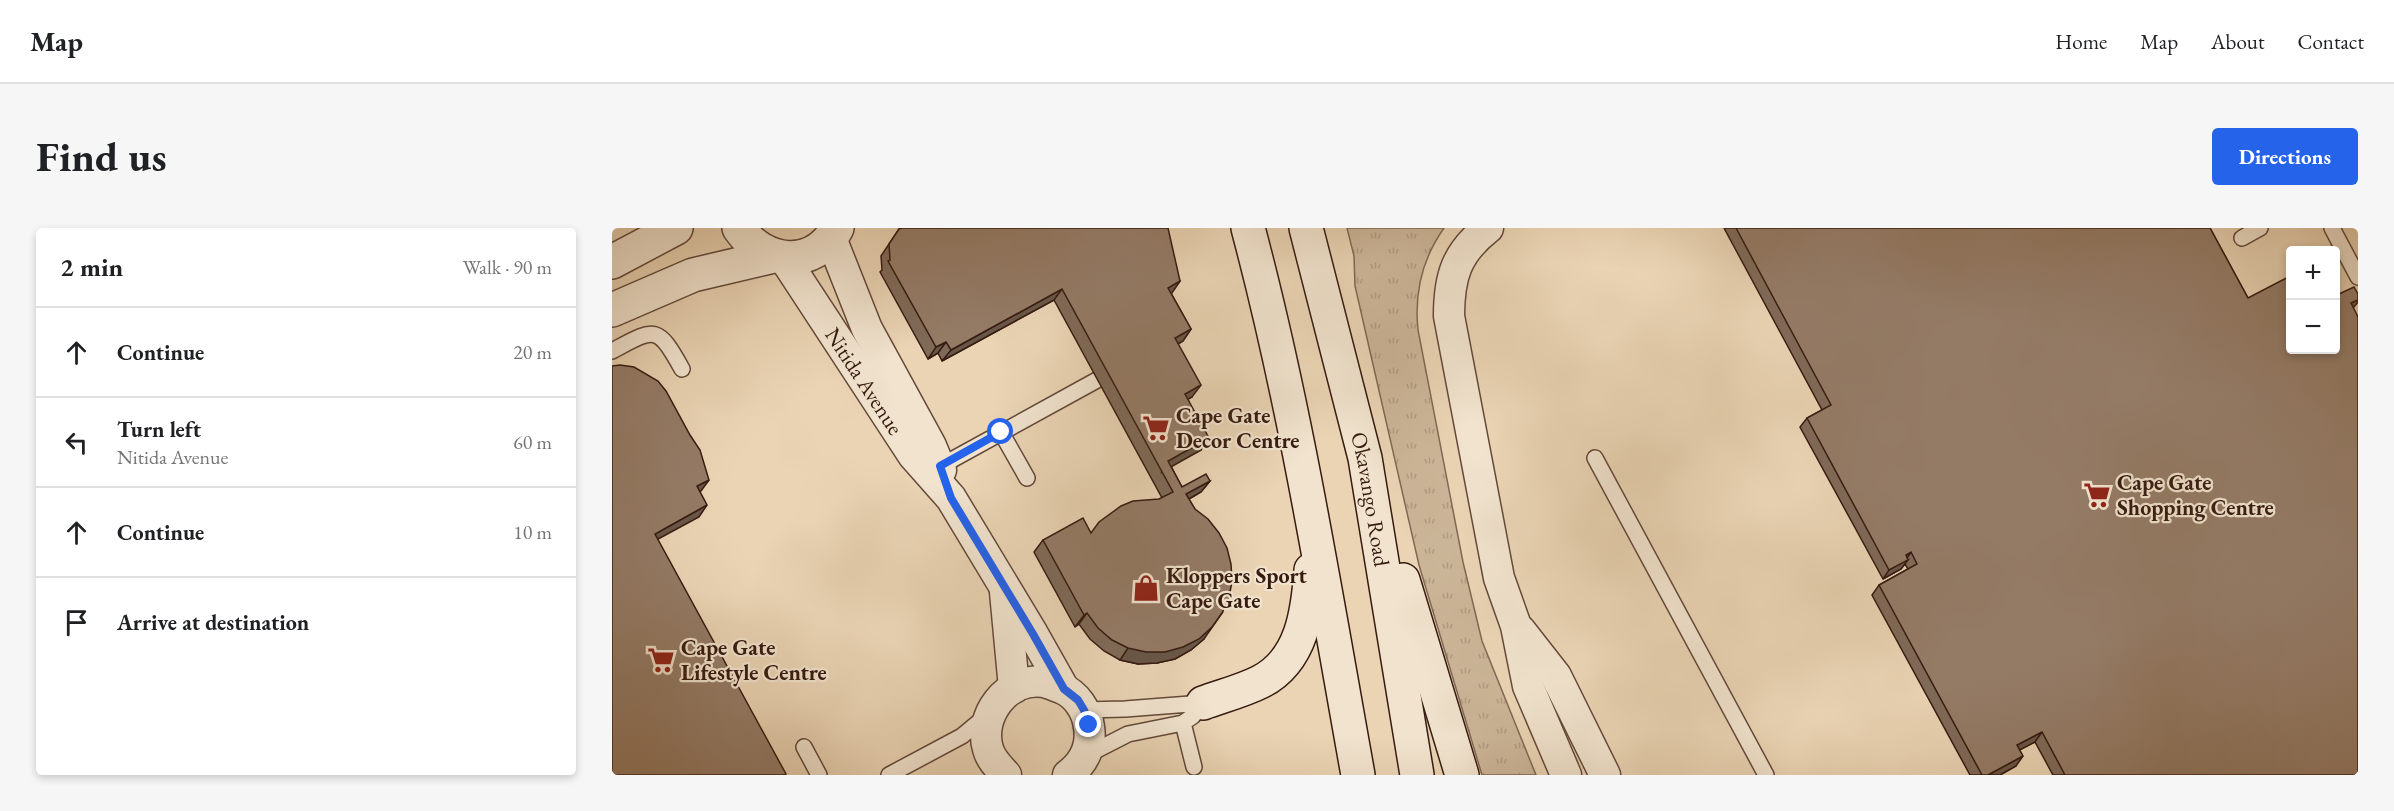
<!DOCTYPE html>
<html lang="en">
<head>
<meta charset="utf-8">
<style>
	:root { --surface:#fff; --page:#f6f6f6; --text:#202124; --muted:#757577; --line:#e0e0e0; --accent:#2563eb }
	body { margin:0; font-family:"EB Garamond",serif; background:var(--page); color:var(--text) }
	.controls { position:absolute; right:18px; top:18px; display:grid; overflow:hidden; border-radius:6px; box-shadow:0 3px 9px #0003 }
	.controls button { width:54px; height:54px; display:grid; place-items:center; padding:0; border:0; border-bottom:2px solid var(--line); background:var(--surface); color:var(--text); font:30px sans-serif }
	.stop { position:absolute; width:18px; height:18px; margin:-14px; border:4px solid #2563eb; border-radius:50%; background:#fff }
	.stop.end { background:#2563eb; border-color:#fff; box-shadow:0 2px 6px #0008 }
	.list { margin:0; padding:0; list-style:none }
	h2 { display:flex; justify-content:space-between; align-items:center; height:78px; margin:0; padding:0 24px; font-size:26px }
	h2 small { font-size:20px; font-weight:400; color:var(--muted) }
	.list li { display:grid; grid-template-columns:39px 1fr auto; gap:18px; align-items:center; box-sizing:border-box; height:90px; padding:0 24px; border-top:2px solid var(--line) }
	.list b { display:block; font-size:22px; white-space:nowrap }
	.list p { margin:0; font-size:20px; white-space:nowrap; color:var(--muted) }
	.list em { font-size:20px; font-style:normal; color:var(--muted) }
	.icon { flex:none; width:33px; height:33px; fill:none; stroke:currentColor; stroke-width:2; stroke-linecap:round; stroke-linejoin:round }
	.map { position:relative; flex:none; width:1746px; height:547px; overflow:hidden; border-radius:6px }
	header { display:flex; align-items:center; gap:36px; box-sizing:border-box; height:84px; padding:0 30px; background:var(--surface); border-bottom:2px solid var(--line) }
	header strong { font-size:28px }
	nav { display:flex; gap:33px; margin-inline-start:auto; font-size:21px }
	.intro { display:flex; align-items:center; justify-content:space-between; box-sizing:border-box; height:144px; padding:0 36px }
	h1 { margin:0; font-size:42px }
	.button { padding:15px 27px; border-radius:6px; background:var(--accent); color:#fff; font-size:21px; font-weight:700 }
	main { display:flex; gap:36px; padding:0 36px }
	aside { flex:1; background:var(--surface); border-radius:6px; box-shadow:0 3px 9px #0003 }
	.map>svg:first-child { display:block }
</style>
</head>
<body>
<header>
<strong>Map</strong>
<nav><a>Home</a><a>Map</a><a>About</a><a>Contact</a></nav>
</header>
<div class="intro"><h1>Find us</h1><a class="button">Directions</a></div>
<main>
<aside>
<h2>2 min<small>Walk · 90 m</small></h2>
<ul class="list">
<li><svg class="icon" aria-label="ahead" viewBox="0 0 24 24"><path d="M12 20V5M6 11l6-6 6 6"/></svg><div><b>Continue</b></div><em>20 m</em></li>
<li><svg class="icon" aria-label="left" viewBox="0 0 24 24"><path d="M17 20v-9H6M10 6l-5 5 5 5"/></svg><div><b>Turn left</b><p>Nitida Avenue</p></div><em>60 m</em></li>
<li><svg class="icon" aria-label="ahead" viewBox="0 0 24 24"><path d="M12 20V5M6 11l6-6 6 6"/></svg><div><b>Continue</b></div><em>10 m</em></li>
<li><svg class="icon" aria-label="arrive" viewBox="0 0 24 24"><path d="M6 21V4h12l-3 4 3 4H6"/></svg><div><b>Arrive at destination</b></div></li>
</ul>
</aside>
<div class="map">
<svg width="1746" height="547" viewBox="0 0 1746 547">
	<defs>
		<pattern id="grass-tufts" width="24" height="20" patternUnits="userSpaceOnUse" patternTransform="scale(1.5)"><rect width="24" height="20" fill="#cbb598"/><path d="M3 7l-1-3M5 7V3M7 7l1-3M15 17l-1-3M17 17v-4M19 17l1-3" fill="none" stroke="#af9b82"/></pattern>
	</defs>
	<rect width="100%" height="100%" fill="#ead4b4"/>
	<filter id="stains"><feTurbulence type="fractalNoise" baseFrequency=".00333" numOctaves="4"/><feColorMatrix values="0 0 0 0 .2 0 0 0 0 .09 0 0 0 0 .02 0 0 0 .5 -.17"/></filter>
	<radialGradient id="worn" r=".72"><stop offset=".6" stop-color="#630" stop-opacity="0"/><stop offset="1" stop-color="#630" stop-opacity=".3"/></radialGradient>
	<path fill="url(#grass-tufts)" stroke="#806854" stroke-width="1.5" d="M735,0h97c-22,31 -30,64 -26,102l45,232 19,79 54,134h-54l-63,-210 -64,-279 -1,-30z"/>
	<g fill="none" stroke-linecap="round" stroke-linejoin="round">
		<defs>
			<path id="service" d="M1720,0l26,49
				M1630,10l18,-10
				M0,123c43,-23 45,-27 70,18
				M389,204l26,46
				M983,230l171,317
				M325,240l160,-88
				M472,482l41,-1 78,-6
				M571,495l11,44
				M192,519l15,28
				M475,527l41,-21 55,-11 10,-7 10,-13
				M277,547l73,-39 24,-20"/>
			<g id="minor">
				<path d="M876,0c-32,25 -39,49 -39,88l50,262 17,48 12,60 38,89"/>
				<path d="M219,10l36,91 64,117 10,24"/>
				<path id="s1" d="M172,30l129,197 38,43 82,136 31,55"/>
				<path d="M393,364l9,96"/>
				<path d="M908,402l36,46 49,99"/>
				<path d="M394,547c-7,-8 -15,-15 -18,-26 -10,-33 19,-72 55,-67 6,1 12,4 18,6 15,6 26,22 28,39 3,19 -5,36 -21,48"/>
			</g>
			<path id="tertiary" d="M127,0c25,37 75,42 98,0
				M0,34l64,-34
				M0,82l81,-35 81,-19"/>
			<g id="secondary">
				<path d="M636,0c48,180 77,364 110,547"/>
				<path id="s2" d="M694,0l59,230 52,317"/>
				<path d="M791,352l59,195"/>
				<path d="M591,475c19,-7 39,-12 57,-21 42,-21 48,-70 51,-112"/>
			</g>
		</defs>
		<use href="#service" stroke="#63493a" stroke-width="18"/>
		<use href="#minor" stroke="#63493a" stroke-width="33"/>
		<use href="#tertiary" stroke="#63493a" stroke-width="36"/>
		<use href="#secondary" stroke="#361b11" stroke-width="36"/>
		<use href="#service" stroke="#f1e3ce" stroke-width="15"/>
		<use href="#minor" stroke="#f1e3ce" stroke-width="30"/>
		<use href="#tertiary" stroke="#f1e3ce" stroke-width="33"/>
		<use href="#secondary" stroke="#f1e3ce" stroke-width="33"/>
	</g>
	<path fill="#7f6a58" stroke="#361b11" stroke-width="1.5" d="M1112,0h486l38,70 91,-4 14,14 5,467h-305l-18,-33 -16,8 -3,16 -16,9h-30l-98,-180 7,-10 29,-16 -3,-5 -4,5 -18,10 -83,-152 7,-9 15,-8z
		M287,1l281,52 -9,12 20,36 -8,12 -5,3 14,53 -4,2 13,51 -30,16 11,21 28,-6 -9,11 -12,7 15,140 -13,11 -16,9 -18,4 -19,1 -18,-4 -16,-9 -14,-12 -11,-15 -4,3 -41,-75 9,-12 48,-7 71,-35 -108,-198 -112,61 -4,-8 -10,6 -48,-87 2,-2 -1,-14z"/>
	<path fill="#685647" stroke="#361b11" stroke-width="1.5" d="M568,53l-8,12 -12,7 8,-12z
		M450,61l-8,11 -112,61 9,-11z
		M1746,72v2l-5,6 -2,-5z
		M579,101l-8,12 -16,9 8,-12z
		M334,114l-8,11 -10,6 8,-12z
		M589,157l-9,12 -15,8 8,-11z
		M597,210l-8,12 -39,22 6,-11z
		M97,252l-8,11 -12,7 8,-12z
		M598,253l-9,11 -23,13 8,-11z
		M95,277l-8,12 -52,28 8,-11z
		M1299,324l-6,9 3,-1 -7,9 -18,10 6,-9 17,-15z
		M475,385l-8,11 -4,3 9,-12z
		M610,385l-18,26 -13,11 -16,9 -18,4 -19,1 -18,-4 8,-12z
		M1430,504l-7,10 -25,13 7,-10z
		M1411,528l-7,10 -16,9h-12z"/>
	<path fill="#947b66" stroke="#361b11" stroke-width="1.5" d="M290,0h266l12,53 -12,7 23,41 -16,9 26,47 -16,9 24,44 -41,23 14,26 24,-13 4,7 -24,13 9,15 13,10 11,14 8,15 4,16 1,17 -3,17 -7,15 -10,14 -13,12 -16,8 -18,5h-19l-18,-4 -16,-8 -14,-12 -11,-15 -3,2 -41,-75 40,-22 8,15 8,-11 22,-16 12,-5 26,-2 14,-7 -111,-203 -111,61 -5,-8 -10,5 -48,-86 2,-1 -1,-16 10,-15z
		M1124,0h474l38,70 42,-22v74h46v-62l3,6 15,-7 4,7v6l-7,3 7,14v458h-293l-23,-43 -25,13 6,11 -35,19h-6l-103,-190 38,-21 -6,-12 -5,3 2,5 -19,10 -82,-152 24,-13z
		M8,137l14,2 24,14 8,10 24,44 10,15 9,30 -12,6 10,19 -52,29 131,240 -2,1h-172v-409z"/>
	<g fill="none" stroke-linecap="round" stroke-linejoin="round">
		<path stroke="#2563eb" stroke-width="8" d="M389,204l-61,34 11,32 82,136 31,55 14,11 6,10 5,15"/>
	</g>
	<defs>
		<symbol id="supermarket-bare" viewBox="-9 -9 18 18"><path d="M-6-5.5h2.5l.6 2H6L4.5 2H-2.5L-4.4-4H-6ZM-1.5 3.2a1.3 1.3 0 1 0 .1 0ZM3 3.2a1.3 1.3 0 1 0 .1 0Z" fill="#8f2418" stroke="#f1e3ce" stroke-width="2.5" paint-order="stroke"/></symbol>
		<symbol id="shop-bare" viewBox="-9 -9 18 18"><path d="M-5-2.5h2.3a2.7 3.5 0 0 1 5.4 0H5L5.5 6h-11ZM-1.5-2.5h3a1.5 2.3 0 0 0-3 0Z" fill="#8f2418" stroke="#f1e3ce" stroke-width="2.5" paint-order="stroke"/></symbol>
	</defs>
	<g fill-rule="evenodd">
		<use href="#supermarket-bare" x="525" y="181" width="38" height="38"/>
		<use href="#supermarket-bare" x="1466" y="248" width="38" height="38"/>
		<use href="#shop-bare" x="515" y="341" width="38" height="38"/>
		<use href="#supermarket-bare" x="30" y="413" width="38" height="38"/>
	</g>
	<g text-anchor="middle" stroke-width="4.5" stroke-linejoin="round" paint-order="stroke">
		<g font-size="22" fill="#361b11" stroke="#f1e3ce">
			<text dy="8" stroke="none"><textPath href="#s1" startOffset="147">Nitida Avenue</textPath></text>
			<text dy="8" stroke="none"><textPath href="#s2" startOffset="279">Okavango Road</textPath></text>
		</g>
		<g font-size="22" font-weight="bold" fill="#361b11" stroke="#f1e3ce" text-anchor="start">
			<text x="564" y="195">Cape Gate<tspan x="564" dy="25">Decor Centre</tspan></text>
			<text x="1505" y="262">Cape Gate<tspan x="1505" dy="25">Shopping Centre</tspan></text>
			<text x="554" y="355">Kloppers Sport<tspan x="554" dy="25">Cape Gate</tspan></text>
			<text x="69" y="427">Cape Gate<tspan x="69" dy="25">Lifestyle Centre</tspan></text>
		</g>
	</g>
	<rect width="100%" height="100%" filter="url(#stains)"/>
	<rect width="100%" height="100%" fill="url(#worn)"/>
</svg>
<div class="controls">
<button>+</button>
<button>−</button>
</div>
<div class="stop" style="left:389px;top:204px"></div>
<div class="stop end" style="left:477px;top:497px"></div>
</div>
</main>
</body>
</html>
